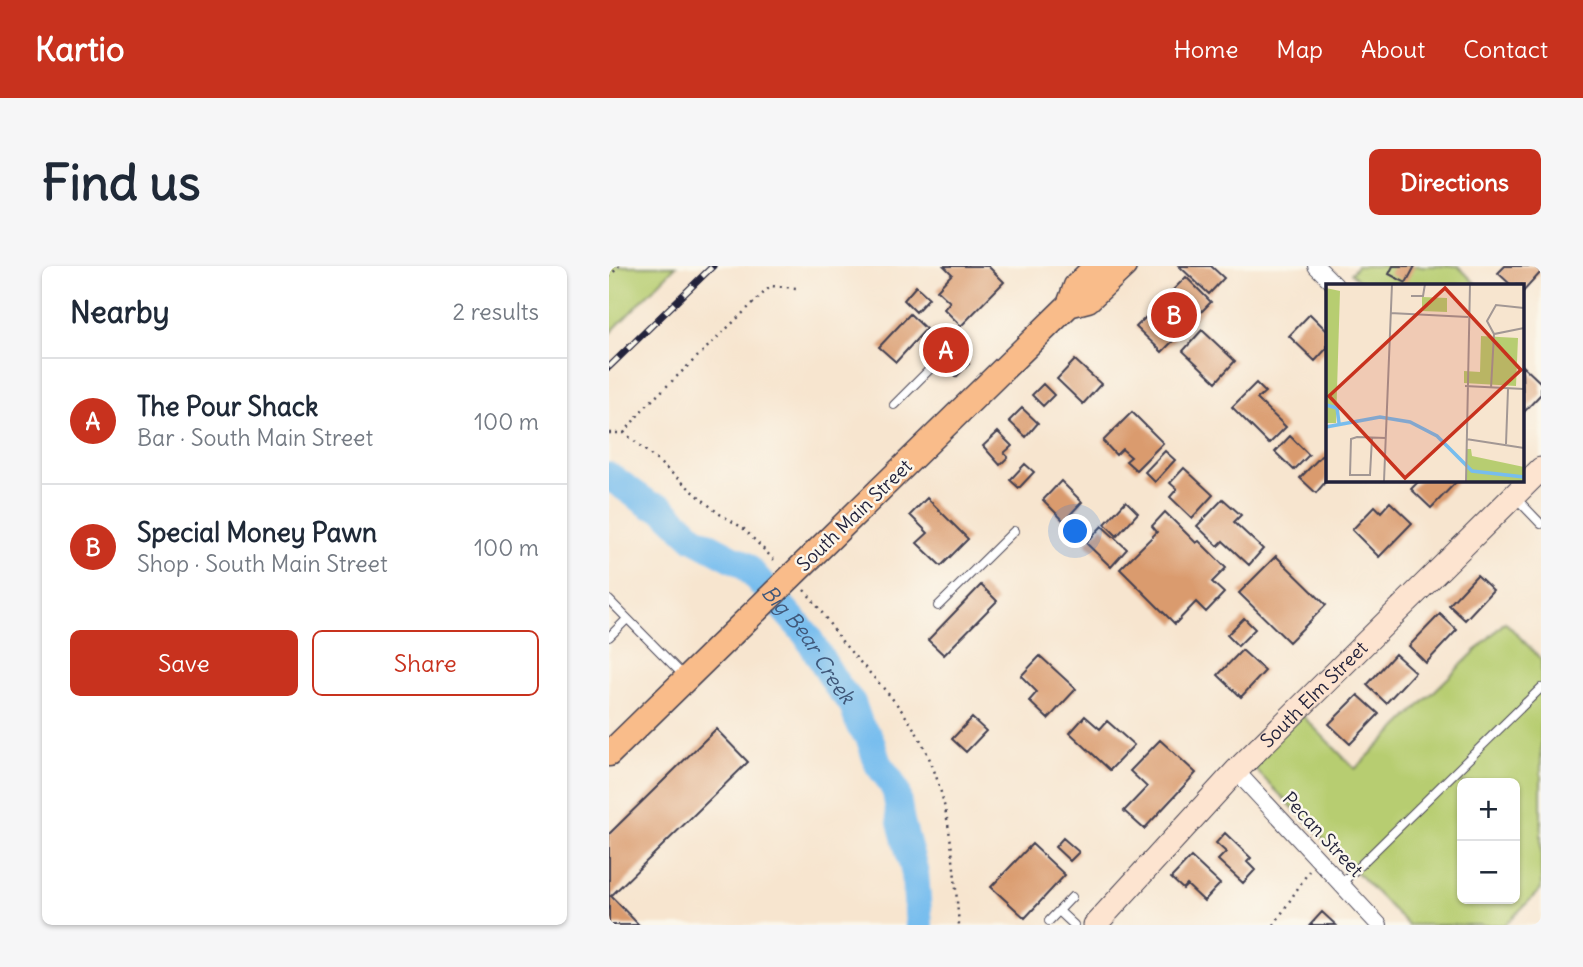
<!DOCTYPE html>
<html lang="en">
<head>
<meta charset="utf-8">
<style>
	:root { --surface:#fff; --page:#f6f6f7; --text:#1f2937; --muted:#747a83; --line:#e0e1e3; --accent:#c8321e }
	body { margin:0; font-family:Delius,sans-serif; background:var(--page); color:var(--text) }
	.controls { position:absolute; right:21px; bottom:21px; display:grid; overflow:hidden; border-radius:10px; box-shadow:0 2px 5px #0004 }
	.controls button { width:63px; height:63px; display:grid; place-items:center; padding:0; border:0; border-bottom:2px solid var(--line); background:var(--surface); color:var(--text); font:35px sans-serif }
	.you { position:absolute; left:467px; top:266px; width:24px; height:24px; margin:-18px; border:5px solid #fff; border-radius:50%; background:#1a73e8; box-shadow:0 0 0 10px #1a73e833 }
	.badge { display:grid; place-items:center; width:46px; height:46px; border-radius:50%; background:var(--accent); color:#fff; font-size:23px; font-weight:700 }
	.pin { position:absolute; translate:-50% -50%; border:4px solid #fff; box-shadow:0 2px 7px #0006 }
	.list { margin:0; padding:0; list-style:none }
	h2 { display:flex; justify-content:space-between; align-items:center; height:91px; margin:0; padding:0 28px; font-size:30px }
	h2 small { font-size:23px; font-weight:400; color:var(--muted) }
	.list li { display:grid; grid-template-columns:46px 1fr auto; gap:21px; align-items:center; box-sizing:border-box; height:126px; padding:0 28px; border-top:2px solid var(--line) }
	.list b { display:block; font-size:26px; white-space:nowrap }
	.list p { margin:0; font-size:23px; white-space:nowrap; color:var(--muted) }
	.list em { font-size:23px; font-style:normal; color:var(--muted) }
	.actions { display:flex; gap:14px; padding:21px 28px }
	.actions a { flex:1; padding:16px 0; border:2px solid var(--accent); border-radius:10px; text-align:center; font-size:24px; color:var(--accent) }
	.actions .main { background:var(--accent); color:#fff }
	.map { position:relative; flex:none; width:932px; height:659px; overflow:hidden; border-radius:10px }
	header { display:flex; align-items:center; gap:42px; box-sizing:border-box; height:98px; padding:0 35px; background:var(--accent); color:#fff }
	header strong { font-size:33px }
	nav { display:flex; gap:38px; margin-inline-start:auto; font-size:24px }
	.intro { display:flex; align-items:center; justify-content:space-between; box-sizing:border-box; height:168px; padding:0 42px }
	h1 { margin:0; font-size:49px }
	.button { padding:18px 32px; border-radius:10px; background:var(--accent); color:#fff; font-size:24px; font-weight:700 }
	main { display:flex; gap:42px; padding:0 42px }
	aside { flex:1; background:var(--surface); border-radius:10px; box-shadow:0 2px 5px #0004 }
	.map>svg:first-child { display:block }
</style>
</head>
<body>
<header>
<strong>Kartio</strong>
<nav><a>Home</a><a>Map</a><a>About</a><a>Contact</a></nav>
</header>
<div class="intro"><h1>Find us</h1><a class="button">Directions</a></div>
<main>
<aside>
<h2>Nearby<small>2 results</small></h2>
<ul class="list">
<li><span class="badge">A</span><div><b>The Pour Shack</b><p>Bar · South Main Street</p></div><em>100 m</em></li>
<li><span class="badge">B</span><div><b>Special Money Pawn</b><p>Shop · South Main Street</p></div><em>100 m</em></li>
</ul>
<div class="actions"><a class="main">Save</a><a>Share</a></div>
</aside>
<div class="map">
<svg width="932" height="659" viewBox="0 0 932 659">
	<rect width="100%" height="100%" fill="#fbf7ec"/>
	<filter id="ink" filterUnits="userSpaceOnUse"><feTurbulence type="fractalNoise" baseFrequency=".0143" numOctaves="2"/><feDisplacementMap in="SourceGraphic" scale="14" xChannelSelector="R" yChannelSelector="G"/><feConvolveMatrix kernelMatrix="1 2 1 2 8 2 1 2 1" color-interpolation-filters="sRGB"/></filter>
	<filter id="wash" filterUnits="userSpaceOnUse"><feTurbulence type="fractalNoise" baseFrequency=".00686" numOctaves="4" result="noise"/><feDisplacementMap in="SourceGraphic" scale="28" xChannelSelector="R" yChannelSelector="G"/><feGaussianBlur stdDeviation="1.57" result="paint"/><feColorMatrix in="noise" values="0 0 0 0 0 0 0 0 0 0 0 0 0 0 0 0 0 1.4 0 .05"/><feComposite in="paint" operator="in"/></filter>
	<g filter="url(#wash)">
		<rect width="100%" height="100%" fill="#f7e5cf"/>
		<path fill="#b7cd71" stroke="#6c7856" stroke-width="2" fill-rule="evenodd" d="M0,0h67l-67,68z
			M748,0h101l19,19h-114l-12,-12z
			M896,356l36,37v230l-36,36h-97l-167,-170 51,-50 63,64zM853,517h53v116h-53z"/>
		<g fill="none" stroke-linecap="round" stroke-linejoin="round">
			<path stroke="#77bdee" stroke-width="28" id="s1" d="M0,210l41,29 12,3 32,30 51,27 61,69 32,53 14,16 8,23 10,13 8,25 12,16 6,12 5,30 14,51 4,52"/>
		</g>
		<g id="blocks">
			<path fill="#da9b6e" d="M335,0h44l16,16 -43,44 -17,-17 6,-7 -13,-12 15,-16z
				M570,0h32l13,12 -15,16z
				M784,0h22l-9,17 -17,-9z
				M896,0h30l6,6 -19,21v-8h-11l-13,-12z
				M577,11l25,25 -49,50 -26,-25z
				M307,20l13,12 -13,14 -12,-12z
				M301,48l16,15 -30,33 -17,-15z
				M701,48l17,17v17l-12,13 -26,-25z
				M326,63l8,8 8,-8 17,16 -9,9 10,10 -13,13 -35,-34z
				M593,64l33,31 -19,21 -33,-31z
				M466,94l26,24 -18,20 -26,-25z
				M913,99l19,18v11l-18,19z
				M647,117l9,9 -8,7 29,28 -17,17 -37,-37z
				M434,118l11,11 -11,11 -11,-11z
				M413,142l16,15 -12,14 -17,-16z
				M523,146l31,31 -27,27 -10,-9 5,-4 -9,-8 -6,6 -13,-14z
				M389,166l14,14 -8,7 4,4 -8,8 -17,-19z
				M681,170l19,19 -15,15 -19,-18z
				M556,185l10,9 -20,22 -10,-10z
				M716,186l2,2v26l-11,13 -16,-15z
				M416,198l9,8 -15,16 -9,-8z
				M575,202l29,27 -21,23 -22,-21 7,-8 -7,-6z
				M811,214h38l-27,28 -20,-19z
				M452,215l21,21 -18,19 -21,-21z
				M318,232l41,41 -27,27 -24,-23 11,-10 -18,-18z
				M614,233l18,16 -7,7 29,27 -14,16 -26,-24 -5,5 -21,-20z
				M517,235l12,12 -21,23 -12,-12z
				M781,236l22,21 -33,34 -27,-27 23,-24 6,6z
				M556,246l31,31 3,-2 27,27 -14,14 12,11 -18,19 -10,-10 -21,22 -55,-55 37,-37 -5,-6z
				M493,260l25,23 -16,18 -25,-24z
				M667,290l50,49 -37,37 -50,-49z
				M868,309l16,15 -28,30 -16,-15z
				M372,319l16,16 -53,54 -16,-15z
				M831,348l17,16 -31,33 -17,-17z
				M635,352l11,11 -17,17 -11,-11z
				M633,384l23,21 -24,26 -23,-22z
				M786,388l20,18 -29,31 -19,-18z
				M431,390l36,33 -28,30 -19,-18 8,-9 -16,-16z
				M749,429l21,19 -29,30 -21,-20z
				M476,450l15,13 7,-8 27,24 -24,25 -40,-37z
				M363,452l14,13 -20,21 -14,-13z
				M107,463l32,33 -137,134 28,29h-30v-91z
				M551,474l36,33 -52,56 -20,-18 23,-24 -17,-16z
				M616,567l26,25 -4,4 8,8 -12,13 -25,-23 8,-8 -10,-9z
				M454,572l16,14 -9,9 -15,-14z
				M423,578l33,31 -40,43 -34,-31z
				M582,591l29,27 -16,17 -17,-16 -4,4 -12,-11z
				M713,646l14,13h-26z"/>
		</g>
	</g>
	<g filter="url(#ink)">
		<use href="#blocks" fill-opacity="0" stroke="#423f51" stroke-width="2"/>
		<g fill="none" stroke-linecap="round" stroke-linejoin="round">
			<defs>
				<path id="lane" d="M285,139l38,-38
					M907,232l25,26
					M0,334l75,76
					M329,340l76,-75
					M0,371l18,-18
					M732,618l200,-196
					M450,645l15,14
					M440,655l23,-24"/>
				<path id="street" d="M707,0l19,19
					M627,505l143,154"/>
				<g id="secondary">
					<path id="s2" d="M486,659l141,-154 305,-302"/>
				</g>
				<path id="primary" d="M460,39l19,-5 36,-34
					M203,290l257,-251 7,-19 20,-20
					M0,488l123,-120"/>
			</defs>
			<use href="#lane" stroke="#423f51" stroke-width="10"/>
			<use href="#street" stroke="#423f51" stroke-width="18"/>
			<use href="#secondary" stroke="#423f51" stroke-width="25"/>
			<use href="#primary" stroke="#423f51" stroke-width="27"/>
			<path stroke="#423f51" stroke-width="2.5" stroke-dasharray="2 5" stroke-linecap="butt" d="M0,11l10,-11
				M0,167h15l8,6 86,74 25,15 34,35
				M15,167l19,-24 128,-123 26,2
				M195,324c17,18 26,37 41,55 22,26 48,51 66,79 39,59 42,132 48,201
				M665,659l35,-54"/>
			<use href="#lane" stroke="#fff" stroke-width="8"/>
			<use href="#street" stroke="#fff" stroke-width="16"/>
			<use href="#secondary" stroke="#fde4d0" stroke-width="23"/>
			<use href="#primary" stroke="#f9bc8a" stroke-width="24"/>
			<defs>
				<path id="rail" d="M0,101l104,-101"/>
			</defs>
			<use href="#rail" stroke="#22223b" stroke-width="7"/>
			<use href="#rail" stroke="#fbf7ec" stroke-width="4.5" stroke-dasharray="13" stroke-linecap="butt"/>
			<defs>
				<path id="primary-bridge" d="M123,368l80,-78"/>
			</defs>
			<use href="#primary-bridge" stroke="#423f51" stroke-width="27" stroke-linecap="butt"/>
			<use href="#primary-bridge" stroke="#f9bc8a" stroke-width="24"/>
		</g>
	</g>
	<g text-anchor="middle" stroke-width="5" stroke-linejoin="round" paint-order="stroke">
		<g font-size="19" fill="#22223b" stroke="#fbf7ec">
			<text transform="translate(245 249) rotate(-44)" y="7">South Main Street</text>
			<text dy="7" stroke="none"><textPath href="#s2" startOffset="318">South Elm Street</textPath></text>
			<text transform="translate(714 568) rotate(47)" y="7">Pecan Street</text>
		</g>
		<g font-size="21" font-style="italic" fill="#40587a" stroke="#fbf7ec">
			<text dy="7" stroke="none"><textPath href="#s1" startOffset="266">Big Bear Creek</textPath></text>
		</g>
	</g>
	<g transform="translate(717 18)">
		<rect width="198" height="198" fill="#f7e5cf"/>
		<path d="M0,4l14,3 -4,132h-10zM96,13l25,1v14l-25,-1zM155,52l37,2 -2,48 -52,-3v-12l16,1zM141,165h4l1,7 52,11v14h-57z" fill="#b7cd71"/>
		<path fill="none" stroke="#77bdee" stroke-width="3.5" d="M0,121l11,3 2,15M0,143l54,-10 30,5 27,14 35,35 52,6"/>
		<path fill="none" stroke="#a29794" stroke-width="2" d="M85,12h12l2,-12M198,24l-28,-3 -9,16 7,13 30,-6M64,29l78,4M139,102l59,3M165,104l3,-54M46,154l-2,37h-20l1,-36 6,-2 29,1M140,155l58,9M180,160l2,-55M0,170v23M58,197l8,-197M140,197l4,-197"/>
		<path fill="#c8321e" fill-opacity="0.15" stroke="#c8321e" stroke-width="3.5" d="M119,4l76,82 -116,108 -76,-82z"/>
		<rect width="198" height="198" fill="none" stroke="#22223b" stroke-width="3.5"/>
	</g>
</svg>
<div class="controls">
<button>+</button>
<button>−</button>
</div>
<div class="you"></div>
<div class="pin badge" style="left:337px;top:84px">A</div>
<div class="pin badge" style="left:565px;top:49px">B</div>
</div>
</main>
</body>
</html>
